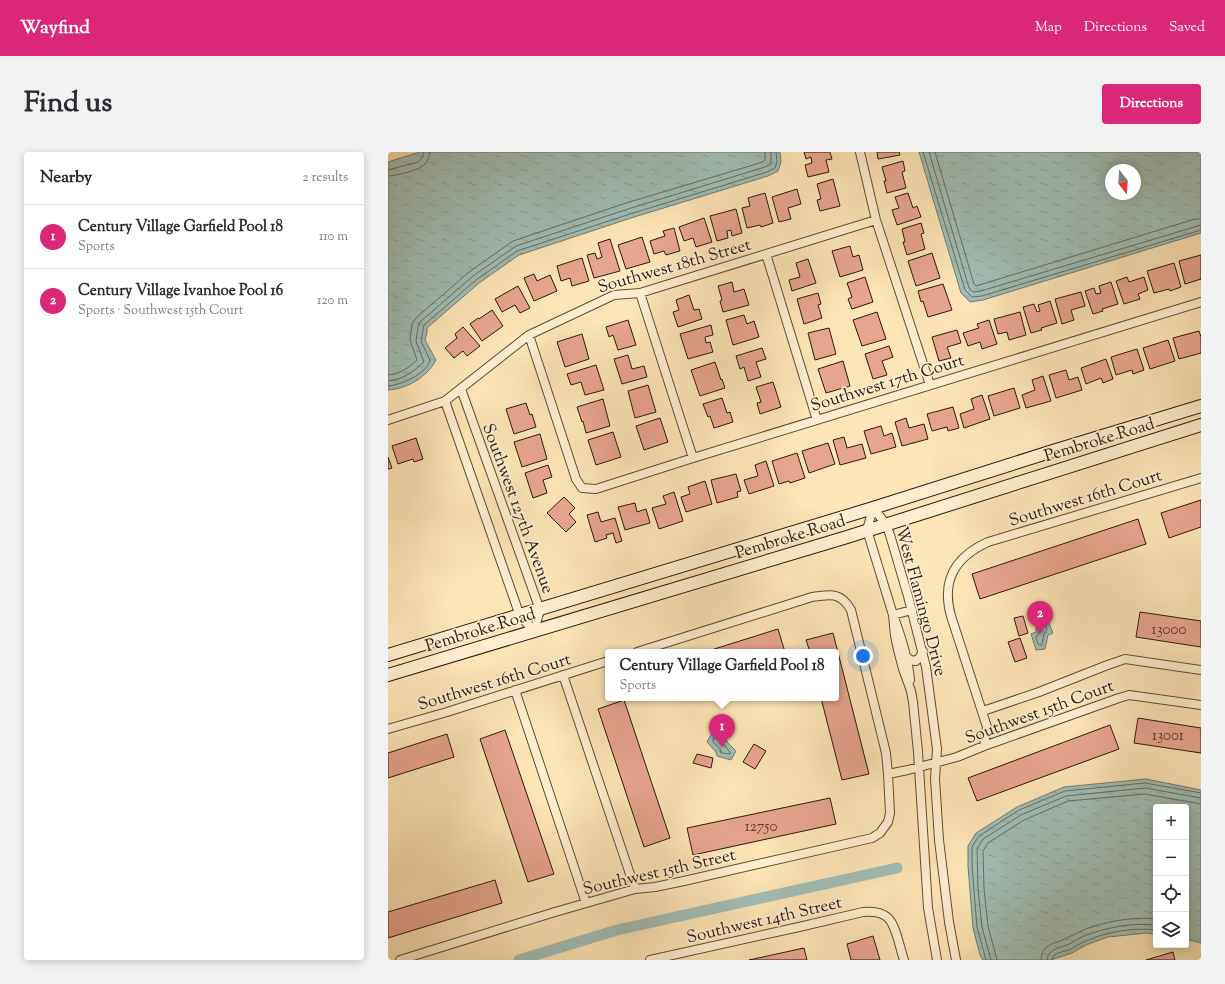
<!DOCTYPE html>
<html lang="en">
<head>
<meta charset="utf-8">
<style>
	:root { --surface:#fff; --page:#f2f2f3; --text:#2b2b33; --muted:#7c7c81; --line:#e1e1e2; --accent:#db2777 }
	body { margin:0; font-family:"Sorts Mill Goudy",serif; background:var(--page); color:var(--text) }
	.controls { position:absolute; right:12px; bottom:12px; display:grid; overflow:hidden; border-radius:4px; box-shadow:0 2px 10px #0003 }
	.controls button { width:36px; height:36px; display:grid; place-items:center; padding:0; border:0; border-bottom:1px solid var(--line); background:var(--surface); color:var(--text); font:20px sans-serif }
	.compass { position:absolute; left:717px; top:12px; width:36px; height:36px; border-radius:50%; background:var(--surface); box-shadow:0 2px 10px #0003; rotate:163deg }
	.you { position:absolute; left:475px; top:504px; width:14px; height:14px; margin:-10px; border:3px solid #fff; border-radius:50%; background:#1a73e8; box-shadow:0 0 0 6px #1a73e833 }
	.badge { display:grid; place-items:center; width:26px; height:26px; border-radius:50%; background:var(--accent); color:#fff; font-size:13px; font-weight:700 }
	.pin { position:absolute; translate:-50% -33px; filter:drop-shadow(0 1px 2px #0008) }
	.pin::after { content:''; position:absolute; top:21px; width:14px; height:12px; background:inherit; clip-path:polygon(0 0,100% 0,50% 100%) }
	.popup { position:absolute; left:217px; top:497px; width:234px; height:52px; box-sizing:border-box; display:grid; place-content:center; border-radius:4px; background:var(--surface); filter:drop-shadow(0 1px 3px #0005); font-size:13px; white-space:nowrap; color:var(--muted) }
	.popup b { font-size:15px; color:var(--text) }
	.popup::after { content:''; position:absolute; left:50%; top:100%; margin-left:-8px; border:8px solid transparent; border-top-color:var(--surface) }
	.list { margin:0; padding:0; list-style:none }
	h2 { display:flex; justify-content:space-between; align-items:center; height:52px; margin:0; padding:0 16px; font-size:17px }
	h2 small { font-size:13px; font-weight:400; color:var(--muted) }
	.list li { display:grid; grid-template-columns:26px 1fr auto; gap:12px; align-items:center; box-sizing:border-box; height:64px; padding:0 16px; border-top:1px solid var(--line) }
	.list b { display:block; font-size:15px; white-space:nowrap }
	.list p { margin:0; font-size:13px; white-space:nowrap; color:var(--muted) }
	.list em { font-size:13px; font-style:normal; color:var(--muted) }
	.icon { flex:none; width:22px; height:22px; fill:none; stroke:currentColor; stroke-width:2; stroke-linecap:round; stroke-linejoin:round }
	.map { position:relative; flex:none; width:813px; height:808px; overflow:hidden; border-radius:4px }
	header { display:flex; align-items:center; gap:24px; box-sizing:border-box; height:56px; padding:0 20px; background:var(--accent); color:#fff }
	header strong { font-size:19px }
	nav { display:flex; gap:22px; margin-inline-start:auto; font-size:14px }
	.intro { display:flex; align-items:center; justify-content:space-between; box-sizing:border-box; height:96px; padding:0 24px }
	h1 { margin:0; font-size:28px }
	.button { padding:10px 18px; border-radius:4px; background:var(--accent); color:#fff; font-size:14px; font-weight:700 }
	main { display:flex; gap:24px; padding:0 24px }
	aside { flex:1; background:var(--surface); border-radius:4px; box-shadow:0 2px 10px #0003 }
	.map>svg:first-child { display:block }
</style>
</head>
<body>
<header>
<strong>Wayfind</strong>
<nav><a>Map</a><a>Directions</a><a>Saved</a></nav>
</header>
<div class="intro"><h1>Find us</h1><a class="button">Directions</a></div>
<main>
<aside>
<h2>Nearby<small>2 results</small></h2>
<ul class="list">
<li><span class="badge">1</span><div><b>Century Village Garfield Pool 18</b><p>Sports</p></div><em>110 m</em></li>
<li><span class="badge">2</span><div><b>Century Village Ivanhoe Pool 16</b><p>Sports · Southwest 15th Court</p></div><em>120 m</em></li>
</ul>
</aside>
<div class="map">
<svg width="813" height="808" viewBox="0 0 813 808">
	<defs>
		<pattern id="water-ripples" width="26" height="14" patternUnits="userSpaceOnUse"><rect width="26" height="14" fill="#a1bdb5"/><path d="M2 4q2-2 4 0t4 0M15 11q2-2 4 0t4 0" fill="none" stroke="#8ba29a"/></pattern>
	</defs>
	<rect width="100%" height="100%" fill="#fde5b5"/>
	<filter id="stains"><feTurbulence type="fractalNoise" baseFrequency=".005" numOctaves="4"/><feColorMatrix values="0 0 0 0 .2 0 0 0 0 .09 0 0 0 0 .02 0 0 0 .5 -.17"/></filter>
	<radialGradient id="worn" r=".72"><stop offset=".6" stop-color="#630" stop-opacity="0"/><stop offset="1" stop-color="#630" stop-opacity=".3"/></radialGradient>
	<path fill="url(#water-ripples)" stroke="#737b73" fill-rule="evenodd" d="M32,0h360l1,10 -3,9 -10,5 -137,42 -112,37 -40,28 -52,45v4l-2,8 11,20c-9,17 -29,29 -48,30v-228z
		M531,0h282v81l-218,67 -13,2 -9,-9zM723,18h24v24h-24z
		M649,467h10l6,14 -5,2 -3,14 -9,1 -5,-16 5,-2z
		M324,581l14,4 1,5 9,9 -5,9 -14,-4 -1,-4 -9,-10z
		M758,627l55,11v153l-15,-4v-132h-30v127l-9,-1 -39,4 -22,8 -14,8 -21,7h-68l-3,-5 -7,-27 -5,-62v-20l8,-13 41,-26 47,-20z"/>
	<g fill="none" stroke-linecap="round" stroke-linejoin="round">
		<path stroke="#686b62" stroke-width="1" d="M535,0l42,138 7,7 10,-1 219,-66
			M541,0l40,136 4,4 8,-1 220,-66
			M547,0l39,132 2,2 219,-67h6
			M0,18l30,-8 4,-4 2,-6
			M0,24c8,0 32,-6 37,-12 3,-3 4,-7 5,-12
			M0,223c11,-1 21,-7 29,-15l-7,-20 2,-16 4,-6 53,-46 44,-31 113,-38 137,-41 2,-2v-8
			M0,229c15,-1 26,-10 36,-19l-8,-21 2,-14 2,-5 53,-46 43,-30 112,-37 137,-42 6,-3v-12
			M0,234c13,-1 39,-12 42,-26l-9,-19 3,-16 52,-45 41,-29 113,-37 137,-42 8,-4 2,-6 -1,-10
			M654,471l3,1 2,6 -3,4 -2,10 -2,1 -2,-1 -2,-7c5,-6 3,-10 6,-14z
			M327,586l7,3 2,4 6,7v2l-9,-1 -1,-4 -7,-7v-3z
			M598,808l-9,-33 -5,-61v-19l7,-11 40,-26 46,-19 80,-8 56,10
			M603,808l-9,-33 -4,-38 -1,-40 6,-10 38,-24 45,-19 79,-8 56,10
			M609,808l-9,-34 -4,-37 -1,-38 5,-8 36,-23 44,-19 77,-7 56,10
			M653,808c1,-17 14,-16 26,-22 5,-2 9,-5 14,-7 20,-9 53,-15 75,-12
			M659,808c1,-11 12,-12 20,-15 6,-2 11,-7 17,-9 20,-8 50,-14 72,-11
			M664,808c1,-8 11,-8 17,-10 6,-3 11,-7 17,-9 19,-9 49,-14 70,-11"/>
		<path stroke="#a1bdb5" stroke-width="11" d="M131,808l98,-30 280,-62"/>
	</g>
	<path fill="#e8a58e" stroke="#2e190f" d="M416,0h26l2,7 -6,1 3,12 -21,5 -3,-12 7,-2 -1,-6 -5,2z
		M489,0h22l1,3 -22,4z
		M515,9l2,10 -3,1 4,16 -19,5 -3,-12h2l-4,-14z
		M445,27l7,27 -20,5 -3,-11 4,-1 -4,-15z
		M409,37l4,15 -13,4 3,11 -12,3 -7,-25z
		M377,41l8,30 -12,4 -1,-2 -13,3 -5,-20 8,-2 -2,-8z
		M520,41l5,15 4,-2 4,11 -24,8 -5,-15 7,-2 -4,-11z
		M348,57l6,24 -10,3 -1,-6 -4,1 1,7 -11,3 -7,-25z
		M316,66l8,24 -16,5 -3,-9 -9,3 -5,-14z
		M533,71l3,10 -3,1 4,15 -18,6 -4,-13h2l-3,-13z
		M286,76l6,23 -14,4 -2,-4 -10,3 -4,-13 15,-5 -2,-5z
		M254,85l8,25 -24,7 -8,-24z
		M222,87l10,32 -26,7 -7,-23 8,-2 2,6 5,-2 -4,-14z
		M462,94l3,11 6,-2 4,15 -23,7 -8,-26z
		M544,101l8,25 -24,8 -8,-25z
		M813,103v25v-1l-16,5 -6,-23z
		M194,106l7,23 -17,5 -2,-8 -9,3 -4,-15z
		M420,107l8,24 -24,8 -3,-11 11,-3 -4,-14z
		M786,111l7,24 -11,4 -1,-2 -15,4 -7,-22z
		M146,122l3,7 13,-6 7,16 -23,10 -10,-23z
		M477,125l8,25 -21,7 -4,-10 4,-2 -5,-14z
		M739,125l2,5 15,-5 4,13 -10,4 2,5 -16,5 -8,-23z
		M344,130l2,10 10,-3 5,16 -26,7 -3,-11 2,-1 -4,-14z
		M723,130l7,22 -16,5 1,2 -10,3 -8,-23 9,-3 2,6 5,-1 -2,-7z
		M555,132l9,26 -24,7 -5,-16 -2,1 -3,-11z
		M130,134l12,22 -10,5 -5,-8 -13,7 -7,-13z
		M693,140l4,14 -14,4 3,10 -12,4 -7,-25z
		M430,141l3,11 -3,1 4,13 -18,6 -7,-25z
		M301,143l5,15 5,-1 3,10 -24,8 -5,-15 6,-2 -3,-10z
		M662,149l7,22 -16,5 1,2 -11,3 -8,-26 11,-3 3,8 3,-1 -2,-6z
		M104,158l11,16 -21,15 -12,-17 8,-6 1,1z
		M489,160l9,27 -24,7 -9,-26z
		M632,160l6,23 -17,5 -2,-8 -9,2 -4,-15z
		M356,163l3,9 7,-3 5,16 -26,8 -7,-25z
		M240,168l8,25 -18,5 -5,-15 -4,2 -3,-10z
		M601,168l8,24 -15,5 -2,-7 -12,4 -5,-13 16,-5 -2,-4z
		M323,173l2,10 -8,2 1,6 4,-1 3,10 -25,7 -8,-25z
		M75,175l17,19 -13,10 -4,-5 -9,7 -9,-10 12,-10 -2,-4z
		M441,176l7,26 -21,6 -7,-27z
		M569,178l4,13 -14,4 4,11 -12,3 -7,-24z
		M811,179l2,6v16l-22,6 -6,-21z
		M194,182l7,25 -24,8 -8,-25z
		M780,188l7,21 -25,8 -7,-21z
		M501,194l4,11 -11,4 5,14 -14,4 -8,-25z
		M374,196l4,11 -10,3 5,15 -13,4 -4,-14 -4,2 -4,-13z
		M749,197l7,21 -11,4 -1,-4 -16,5 -5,-18z
		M240,203l4,14 12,-3 3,11 -25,7 -8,-25z
		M718,207l7,20 -10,4 -2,-5 -15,6 -5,-16z
		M455,209l7,25 -24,7 -8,-24z
		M327,210l6,18 1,-1 3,9 -25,8 -9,-26z
		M208,213l8,25 -19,5 -4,-13 -10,3 -4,-11z
		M678,218l3,10 9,-3 4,13 -26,8 -7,-23z
		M655,224l8,25 -25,7 -4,-13 13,-5 -3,-10z
		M385,230l8,25 -21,7 -3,-11 4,-1 -5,-15z
		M260,233l8,27 -21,6 -7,-27z
		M626,236l6,20 -26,8 -6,-20z
		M594,243l8,24 -26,9 -4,-14 14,-5 -3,-10z
		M334,246l5,15 3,-1 3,10 -19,6 -4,-12 -2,1 -5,-13z
		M215,247l7,27 -24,7 -3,-12 -1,1 -5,-15z
		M138,251l4,12 2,-1 4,13 -22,7 -8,-25z
		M565,255l6,21 -11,3 -1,-4 -15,4 -5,-17z
		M272,266l8,24 -24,8 -8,-24z
		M518,266l3,10 15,-4 4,15 -26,7 -7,-24z
		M493,274l3,10 8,-3 4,14 -25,7 -7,-23z
		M225,280l8,25 -25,8 -8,-25z
		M152,282l7,25 -25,8 -8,-25z
		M456,285l3,11 15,-4 4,14 -26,7 -7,-25z
		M28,286l7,21 -9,3 -1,-3 -15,5 -6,-18z
		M440,291l7,21 -26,9 -7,-22z
		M409,301l8,25 -15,5 -1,-2 -10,3 -7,-23z
		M0,305l4,11 -4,1z
		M378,309l8,25 -25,8 -5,-14 14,-4 -3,-11z
		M160,313l4,12 -9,3 4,13 -14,5 -8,-25z
		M348,322l5,17 -4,1 1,5 -21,6 -6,-23z
		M317,329l7,23 -26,8 -5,-15 9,-3 -2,-7z
		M286,340l9,29 -24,8 -7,-21 14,-4 -3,-8z
		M176,345l11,11 -6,6 7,8 -10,10 -19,-19z
		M813,348v27l-32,11 -8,-25z
		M247,351l2,9 9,-3 4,14 -25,7 -7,-23z
		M210,360l3,10 14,-4 7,23 -6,2 -3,-10 -7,2 1,3 -12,4 -8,-27z
		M750,367l8,25 -166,55 -8,-25z
		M752,460l61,9v26l-65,-10z
		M635,464l5,17 -9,3 -5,-18z
		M390,477l7,23h-81l4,-1z
		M445,481l36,141 -27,6 -21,-82h15v-46h-26l-4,-12z
		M632,486l7,20 -12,4 -7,-20z
		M236,548l46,138 -26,9 -46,-138z
		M750,566l63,10v25l-67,-10z
		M722,573l9,24 -142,52 -9,-23z
		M117,578l49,144 -26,8 -48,-143z
		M59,582l7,23 -66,21v-25z
		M366,592l12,7 -11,18 -12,-7z
		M309,602l16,4 -2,10 -18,-5z
		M442,646l6,26 -143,31 -6,-27z
		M107,728l7,23 -114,35v-26z
		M485,784l7,24h-29l-4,-16z
		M416,796l3,12h-58z
		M785,800l2,8h-29z"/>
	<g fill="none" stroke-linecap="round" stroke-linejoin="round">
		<defs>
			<path id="minor" d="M472,0l16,68 54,165
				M378,102l51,166
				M252,141l53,165
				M141,183l47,144 6,9 14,1 97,-31 508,-156
				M73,237l79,221 -6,21
				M57,249l75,215 14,15
				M0,268l57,-19 84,-66 85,-40 26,-2 236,-73
				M485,356l13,16 4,11 18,61 18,71 11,82 -2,30 4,61 10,82 7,38
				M485,356l-6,22 26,85 2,21 3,14 5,19 8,22 2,11 5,50 10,156 9,52
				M518,504l4,4 6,1 4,-4 3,-6
				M175,523l72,214
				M522,528c-2,-23 -9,-44 -17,-65l19,-5
				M127,538l71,213
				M595,559l56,-19 66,-26 20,-7 76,11
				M0,577l59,-17 161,-51
				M596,594l3,-19 -36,-111c-10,-36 4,-59 37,-74l213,-64
				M500,622l20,-4 49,-13 27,-11 135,-48 10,-3 72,10
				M12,808l155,-48 80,-23 20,-2 29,-6 188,-43 8,-5 8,-11 2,-9 -2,-39 -2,-21 -35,-143c-10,-18 -21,-16 -39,-13l-175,55
				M262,808l149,-33 64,-15c8,-1 19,0 25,6 8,7 12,31 16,42"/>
			<path id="secondary" d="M0,503l485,-147 180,-57 148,-45
				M0,523l459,-138 354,-112"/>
		</defs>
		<use href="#minor" stroke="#624c38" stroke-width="10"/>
		<use href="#secondary" stroke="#2e190f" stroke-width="14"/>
		<use href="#minor" stroke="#feeecf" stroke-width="8"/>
		<use href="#secondary" stroke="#feeecf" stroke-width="12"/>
	</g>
	<g text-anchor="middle" stroke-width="3.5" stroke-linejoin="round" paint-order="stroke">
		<g font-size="15" fill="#5c3c2f">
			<text x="781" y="482">13000</text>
			<text x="780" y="588">13001</text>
			<text x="373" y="679">12750</text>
		</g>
		<g font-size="17" fill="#2e190f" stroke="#feeecf">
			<text transform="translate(286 113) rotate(-16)" y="6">Southwest 18th Street</text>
			<text transform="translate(499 230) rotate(-17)" y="6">Southwest 17th Court</text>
			<text transform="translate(711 287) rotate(-17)" y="6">Pembroke Road</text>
			<text transform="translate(697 345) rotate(-17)" y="6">Southwest 16th Court</text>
			<text transform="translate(131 356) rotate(70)" y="6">Southwest 127th Avenue</text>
			<text transform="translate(402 384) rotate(-17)" y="6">Pembroke Road</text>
			<text transform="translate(534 449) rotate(75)" y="6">West Flamingo Drive</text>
			<text transform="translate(92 477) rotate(-17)" y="6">Pembroke Road</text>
			<text transform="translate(106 529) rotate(-17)" y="6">Southwest 16th Court</text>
			<text transform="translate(651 559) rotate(-20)" y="6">Southwest 15th Court</text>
			<text transform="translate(271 719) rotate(-13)" y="6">Southwest 15th Street</text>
			<text transform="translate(376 767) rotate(-13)" y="6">Southwest 14th Street</text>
		</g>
	</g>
	<rect width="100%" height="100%" filter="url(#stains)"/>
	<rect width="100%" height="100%" fill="url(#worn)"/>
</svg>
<div class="controls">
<button>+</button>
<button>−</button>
<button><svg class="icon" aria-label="locate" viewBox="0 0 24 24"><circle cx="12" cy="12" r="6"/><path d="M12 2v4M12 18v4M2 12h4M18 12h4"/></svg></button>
<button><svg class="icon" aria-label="layers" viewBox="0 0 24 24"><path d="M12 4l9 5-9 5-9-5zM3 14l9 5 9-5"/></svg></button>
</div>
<svg class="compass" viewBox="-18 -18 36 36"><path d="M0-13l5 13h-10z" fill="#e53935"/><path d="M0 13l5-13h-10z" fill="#7c7c81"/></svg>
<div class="you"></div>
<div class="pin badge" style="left:334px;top:595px">1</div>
<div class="popup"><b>Century Village Garfield Pool 18</b>Sports</div>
<div class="pin badge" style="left:652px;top:482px">2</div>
</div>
</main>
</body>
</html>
